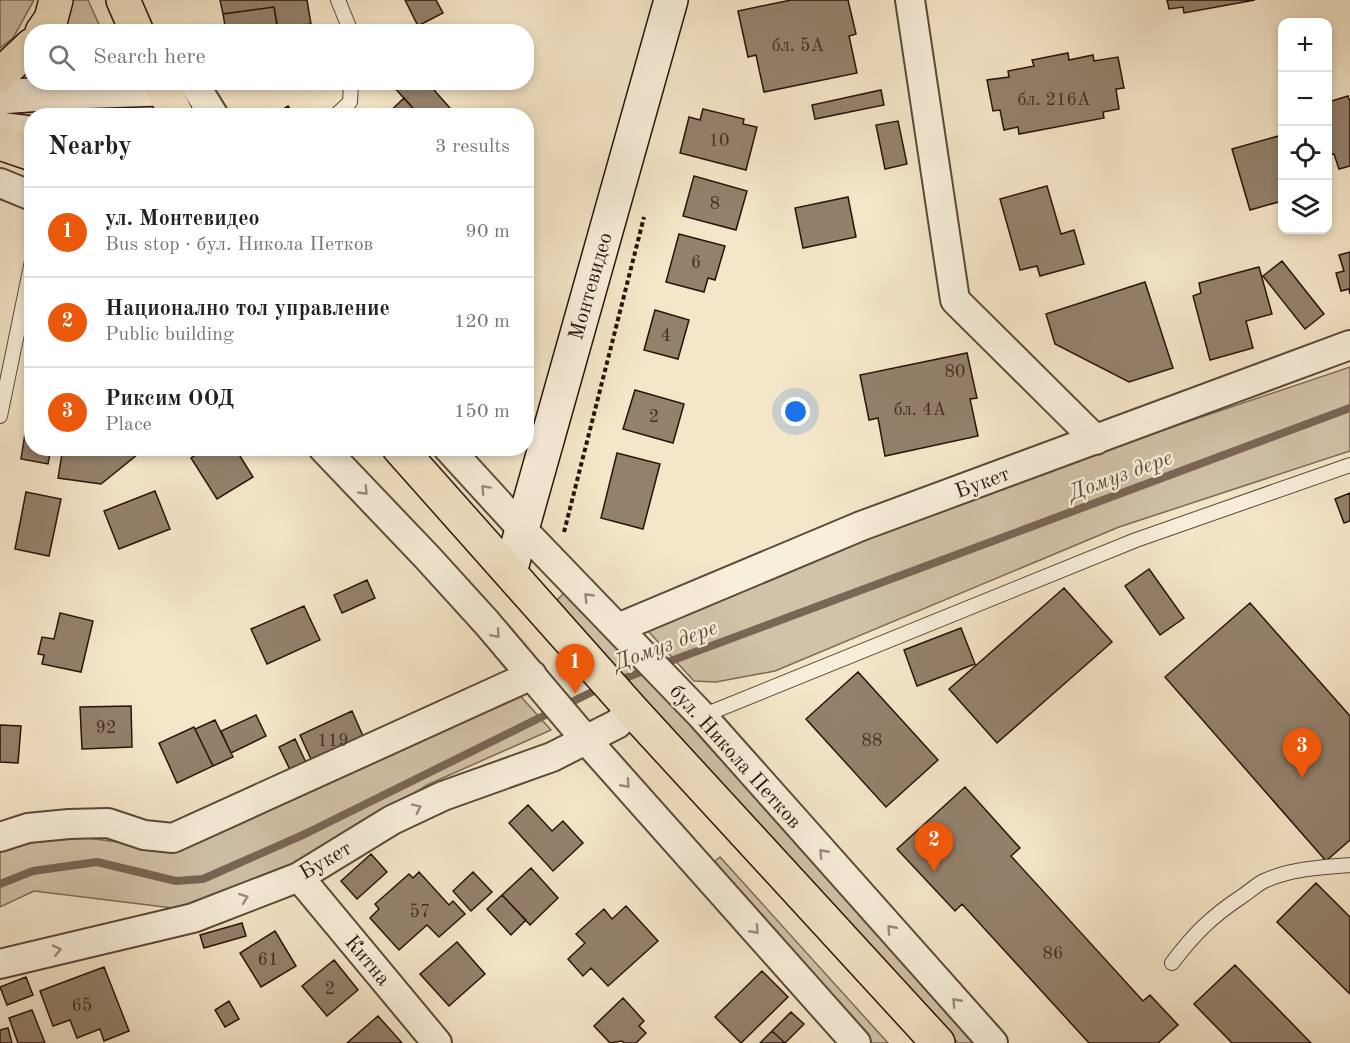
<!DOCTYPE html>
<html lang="en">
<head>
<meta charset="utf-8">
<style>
	:root { --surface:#fff; --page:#f2f2f2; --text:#202124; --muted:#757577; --line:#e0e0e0; --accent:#ea580c }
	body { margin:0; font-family:"Old Standard TT",serif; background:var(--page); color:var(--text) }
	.controls { position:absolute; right:18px; top:18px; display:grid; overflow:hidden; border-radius:12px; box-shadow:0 3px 9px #0003 }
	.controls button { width:54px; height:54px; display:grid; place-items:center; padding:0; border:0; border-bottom:2px solid var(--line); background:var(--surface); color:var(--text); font:30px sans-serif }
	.you { position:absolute; left:796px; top:412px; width:21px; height:21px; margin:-15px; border:4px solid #fff; border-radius:50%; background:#1a73e8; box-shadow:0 0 0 9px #1a73e833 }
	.badge { display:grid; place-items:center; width:39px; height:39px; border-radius:50%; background:var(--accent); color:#fff; font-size:20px; font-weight:700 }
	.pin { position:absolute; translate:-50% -50px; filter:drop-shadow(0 2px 3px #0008) }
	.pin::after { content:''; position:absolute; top:32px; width:21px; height:18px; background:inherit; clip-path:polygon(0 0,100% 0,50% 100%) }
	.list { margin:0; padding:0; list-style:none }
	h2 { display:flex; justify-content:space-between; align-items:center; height:78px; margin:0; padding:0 24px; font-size:26px }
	h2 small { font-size:20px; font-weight:400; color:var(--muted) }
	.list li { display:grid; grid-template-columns:39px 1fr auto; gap:18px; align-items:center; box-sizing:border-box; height:90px; padding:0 24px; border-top:2px solid var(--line) }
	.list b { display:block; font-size:22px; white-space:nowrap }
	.list p { margin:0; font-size:20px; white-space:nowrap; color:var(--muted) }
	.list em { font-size:20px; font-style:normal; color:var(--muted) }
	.icon { flex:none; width:33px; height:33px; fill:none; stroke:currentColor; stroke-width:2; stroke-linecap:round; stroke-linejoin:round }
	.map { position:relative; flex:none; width:1350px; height:1043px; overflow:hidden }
	.search { position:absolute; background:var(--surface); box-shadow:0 3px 9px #0003; left:24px; top:24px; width:510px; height:66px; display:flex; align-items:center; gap:15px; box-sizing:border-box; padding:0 21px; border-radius:24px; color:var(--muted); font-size:22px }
	.panel { position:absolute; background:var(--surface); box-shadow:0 3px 9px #0003; left:24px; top:108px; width:510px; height:348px; border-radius:24px }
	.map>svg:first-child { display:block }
</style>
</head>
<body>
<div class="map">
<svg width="1350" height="1043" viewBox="0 0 1350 1043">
	<rect width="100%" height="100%" fill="#f4e6c8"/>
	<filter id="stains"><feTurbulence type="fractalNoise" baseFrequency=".00333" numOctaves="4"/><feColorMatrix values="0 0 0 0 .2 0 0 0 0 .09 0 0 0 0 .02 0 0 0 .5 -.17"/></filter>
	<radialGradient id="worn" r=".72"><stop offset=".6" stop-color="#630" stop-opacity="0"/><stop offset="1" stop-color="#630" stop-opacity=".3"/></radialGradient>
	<path fill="#d1c2a8" stroke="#7d6a58" stroke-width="1.5" d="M0,0h34l-21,38 -13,10z
		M67,0h21l14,31 -48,1z
		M93,106l20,4 10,5 -91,1 -1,6 -22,-6 1,-6z
		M1350,367v84l-231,76 -344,144 -59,11 -22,-1 -46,-50 249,-107 180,-65z
		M566,591l126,135 287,317h-21l-403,-441z
		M515,690l36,40 -124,55 -136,86 -110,38 -147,-18 -34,16v-61l21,-6 66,-2 93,12z
		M720,857l168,186h-18l-161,-177z"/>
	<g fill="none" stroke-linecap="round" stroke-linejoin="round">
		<path stroke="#796655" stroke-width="8" d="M617,681l733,-273
			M0,884l33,-13 64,-9 79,19 27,-2 102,-45 297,-147"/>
	</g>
	<path fill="#93816c" stroke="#291309" stroke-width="1.5" d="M220,0h87l4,24 -33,5 -4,-22 -51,7z
		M405,0h31l7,13 -25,13z
		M791,0h57l8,34 -7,2 8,37 -93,19 -8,-37 -8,2 -10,-46z
		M1167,0h88l-71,13 -1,-6 -14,2z
		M274,7l4,25h-52l-3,-18z
		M1068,53l1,7 24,-5 1,6 24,-4 6,31 -8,1 3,20 -16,3 1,6 -85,16 -1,-7 -14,3 -4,-20 -7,1 -6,-31 22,-3 -1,-6 26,-5 -2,-6z
		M395,82h32l30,34h-37l-28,-31z
		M881,90l3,15 -69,14 -3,-14z
		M1348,96l2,6v64l-11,3 -5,-15 -6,1v-14l2,-1 -2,-10v-28z
		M404,98l16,18h-35z
		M288,106l7,10h-23z
		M703,109l41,10 -1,5 14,3 -11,43 -66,-17 9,-36 11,3z
		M898,121l9,43 -22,5 -9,-44z
		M1282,135v66l-32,9 -18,-61z
		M694,176l53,15 -11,39 -53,-14z
		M1047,186l14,48 13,-4 10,34 -44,12 -3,-10 -17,4 -20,-71z
		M848,197l8,40 -53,11 -8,-40z
		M679,234l46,12 -10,34 -7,-2 -4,14 -38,-10z
		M1350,252v42l-1,-5 -8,2 -5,-18 8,-2 -5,-16z
		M1282,261l42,53 -19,15 -42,-53z
		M1259,267l13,47 -26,7 7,27 -43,12 -17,-64 8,-3 -2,-10z
		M1145,282l28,86 -44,14 -74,-38 -9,-30z
		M655,310l34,10 -11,39 -34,-9z
		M967,353l10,45 -7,1 8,37 -93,20 -7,-38 -9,2 -9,-45z
		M635,390l49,14 -11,39 -50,-14z
		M29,408h3v40h19l-3,16 -27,-5z
		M63,448h71l4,6 -37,30 -43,-6z
		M206,448h29l18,29 -36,22 -26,-41z
		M617,453l43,11 -17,65 -42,-11z
		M155,491l15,38 -51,20 -15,-38z
		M26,492l35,7 -12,57 -34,-7z
		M1350,493v28l-6,2 -9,-24z
		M1149,569l35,49 -24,17 -35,-49z
		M367,580l8,18 -33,15 -8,-18z
		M1064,588l48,54 -115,101 -48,-54z
		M1250,603l100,113v124l-24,21 -161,-184z
		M304,606l16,34 -53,24 -16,-35z
		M60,613l33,8 -12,51 -39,-8 2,-9 -6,-1 4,-17 12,2z
		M961,628l14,36 -58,22 -13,-36z
		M858,672l80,88 -52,47 -80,-88z
		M131,706l1,41 -50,2 -2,-42z
		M352,711l15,34 -52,23 -15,-33z
		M256,715l10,21 -35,17 -10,-22z
		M215,720l18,37 -20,9 -18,-37z
		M0,725l21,1 -3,37 -18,-1z
		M194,727l19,39 -36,17 -18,-40z
		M295,739l14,30 -16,7 -14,-29z
		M965,787l55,61 -9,8 132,145 7,-6 28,30 -20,18h-69l-127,-139 -7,7 -58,-62z
		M528,805l24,26 11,-10 20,22 -30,28 -44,-48z
		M371,854l16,18 -30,27 -16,-18z
		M531,868l27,30 -28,27 -28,-30z
		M419,872l30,33 4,-4 12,13 -26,23 -12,-12 -28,25 -29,-32 9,-9 -4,-5 34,-30 4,4z
		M473,872l19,20 -21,19 -18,-20z
		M1316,883l34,34v77l-73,-72z
		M502,895l24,25 -15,15 -24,-26z
		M626,906l32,35 -50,45 -17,-18 -8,8 -15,-17 17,-16 -9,-9 28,-25 8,10z
		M242,923l4,13 -42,12 -4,-13z
		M275,931l21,35 -35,21 -21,-34z
		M457,942l28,32 -36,32 -29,-32z
		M334,960l24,30 -31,26 -25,-30z
		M1235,965l76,78h-79l-38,-39z
		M104,967l25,64 -25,10 -4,-12 -23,9 -7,-18 -17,6 -13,-35z
		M762,971l26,26 -47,46 -26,-26z
		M26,977l7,18 -26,10 -7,-18z
		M623,998l21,23 -5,5 7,7 -10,10h-12l-2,-2 -12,2 -16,-17z
		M229,1001l10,18 -14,8 -10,-17z
		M32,1010l13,33h-27l-9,-25z
		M791,1012l13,12 -19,19 -13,-12z
		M378,1016l24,27h-55z
		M8,1028l4,15h-12v-13z
		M772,1031l13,12h-25z"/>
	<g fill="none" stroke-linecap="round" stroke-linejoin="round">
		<defs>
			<path id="lane" d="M338,0l13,32
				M335,116l15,-14 1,-20
				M0,416l32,-155
				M702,716l434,-176 214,-75
				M1172,963c22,-29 39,-46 69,-66 8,-5 15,-12 23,-16 26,-12 58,-14 86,-16"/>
			<path id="street" d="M910,0l45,300 141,140
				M193,82l21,34
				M0,183l32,13
				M323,448l104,109 60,66 94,111 275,309
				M448,448l74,81 180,187 291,327
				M618,628l243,-102 489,-181
				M0,837l28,-9 41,-4 39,-1 36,12 29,3 359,-163
				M299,877l138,166
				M0,964l193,-46 106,-41 93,-57 51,-24 109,-39 65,-33 15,-14"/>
			<path id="secondary" d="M0,97l70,-5 93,-3
				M0,129l32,4
				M510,572l161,-572"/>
			<path id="highway" d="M123,0l14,32
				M42,32l9,-13 5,-19
				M0,75l32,-30
				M160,82l17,34
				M0,143l32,11
				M399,448l233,262 306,333"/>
		</defs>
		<use href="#lane" stroke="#5c4839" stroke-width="16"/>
		<use href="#street" stroke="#5c4839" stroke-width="32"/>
		<use href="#secondary" stroke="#291309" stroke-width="36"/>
		<use href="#highway" stroke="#291309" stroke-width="36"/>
		<path stroke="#291309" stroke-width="4" stroke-dasharray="4.5 3" stroke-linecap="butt" d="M564,532l80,-315"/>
		<use href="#lane" stroke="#f8efdb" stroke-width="14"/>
		<use href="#street" stroke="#f8efdb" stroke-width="28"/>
		<use href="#secondary" stroke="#f8efdb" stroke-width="33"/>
		<use href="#highway" stroke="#f4e6c8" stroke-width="33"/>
	</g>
	<defs><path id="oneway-chevron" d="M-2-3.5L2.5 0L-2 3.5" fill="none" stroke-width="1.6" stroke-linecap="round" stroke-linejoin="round" transform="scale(1.5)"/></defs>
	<g stroke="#9b8c7c">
		<use href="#oneway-chevron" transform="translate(485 489) rotate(-133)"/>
		<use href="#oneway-chevron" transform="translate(364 491) rotate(46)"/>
		<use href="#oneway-chevron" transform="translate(588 597) rotate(-134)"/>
		<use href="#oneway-chevron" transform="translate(496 634) rotate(49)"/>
		<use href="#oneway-chevron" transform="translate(626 784) rotate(48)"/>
		<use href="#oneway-chevron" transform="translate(417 808) rotate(-26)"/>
		<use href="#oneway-chevron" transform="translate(823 853) rotate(-132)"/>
		<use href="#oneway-chevron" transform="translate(244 898) rotate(-21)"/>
		<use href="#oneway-chevron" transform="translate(891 929) rotate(-132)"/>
		<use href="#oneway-chevron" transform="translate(755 930) rotate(48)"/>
		<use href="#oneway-chevron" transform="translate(57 950) rotate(-13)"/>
		<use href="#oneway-chevron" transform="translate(956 1002) rotate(-132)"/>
	</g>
	<g text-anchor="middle" stroke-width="5" stroke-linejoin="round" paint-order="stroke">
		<g font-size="18" fill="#442e22">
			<text x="798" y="51">бл. 5А</text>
			<text x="1054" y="105">бл. 216А</text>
			<text x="719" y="146">10</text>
			<text x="715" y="209">8</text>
			<text x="696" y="268">6</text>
			<text x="666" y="341">4</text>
			<text x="955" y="377">80</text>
			<text x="920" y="415">бл. 4А</text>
			<text x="654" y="422">2</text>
			<text x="106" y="733">92</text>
			<text x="333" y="746">119</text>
			<text x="872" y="746">88</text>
			<text x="420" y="917">57</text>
			<text x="1053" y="959">86</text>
			<text x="268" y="965">61</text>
			<text x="330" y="994">2</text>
			<text x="82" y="1011">65</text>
		</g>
		<g font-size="21" fill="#291309" stroke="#f8efdb">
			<text transform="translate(590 286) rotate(-74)" y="7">Монтевидео</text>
			<text transform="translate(982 482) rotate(-20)" y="7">Букет</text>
			<text transform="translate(736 756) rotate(48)" y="7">бул. Никола Петков</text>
			<text transform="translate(325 860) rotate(-30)" y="7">Букет</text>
			<text transform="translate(368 960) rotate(50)" y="7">Китна</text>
		</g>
		<g font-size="22" font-style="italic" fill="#5f4b3b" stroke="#f8efdb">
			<text transform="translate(1120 474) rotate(-20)" y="8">Домуз дере</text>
			<text transform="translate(665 644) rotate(-20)" y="8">Домуз дере</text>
		</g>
	</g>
	<rect width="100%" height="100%" filter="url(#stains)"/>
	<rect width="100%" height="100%" fill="url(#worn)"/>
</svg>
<div class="controls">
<button>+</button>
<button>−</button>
<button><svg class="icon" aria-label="locate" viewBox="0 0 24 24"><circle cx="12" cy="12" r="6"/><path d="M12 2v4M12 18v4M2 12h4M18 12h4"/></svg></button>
<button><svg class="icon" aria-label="layers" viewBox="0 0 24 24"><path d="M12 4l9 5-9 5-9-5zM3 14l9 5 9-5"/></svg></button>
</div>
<div class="you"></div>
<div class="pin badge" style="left:575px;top:694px">1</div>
<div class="pin badge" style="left:934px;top:872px">2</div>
<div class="pin badge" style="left:1302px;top:778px">3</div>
<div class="search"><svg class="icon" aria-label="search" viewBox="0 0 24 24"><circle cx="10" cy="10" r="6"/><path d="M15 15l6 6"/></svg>Search here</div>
<section class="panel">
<h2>Nearby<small>3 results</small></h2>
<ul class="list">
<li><span class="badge">1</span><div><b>ул. Монтевидео</b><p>Bus stop · бул. Никола Петков</p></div><em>90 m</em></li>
<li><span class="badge">2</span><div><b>Национално тол управление</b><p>Public building</p></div><em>120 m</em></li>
<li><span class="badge">3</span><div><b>Риксим ООД</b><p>Place</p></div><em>150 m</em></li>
</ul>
</section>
</div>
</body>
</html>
